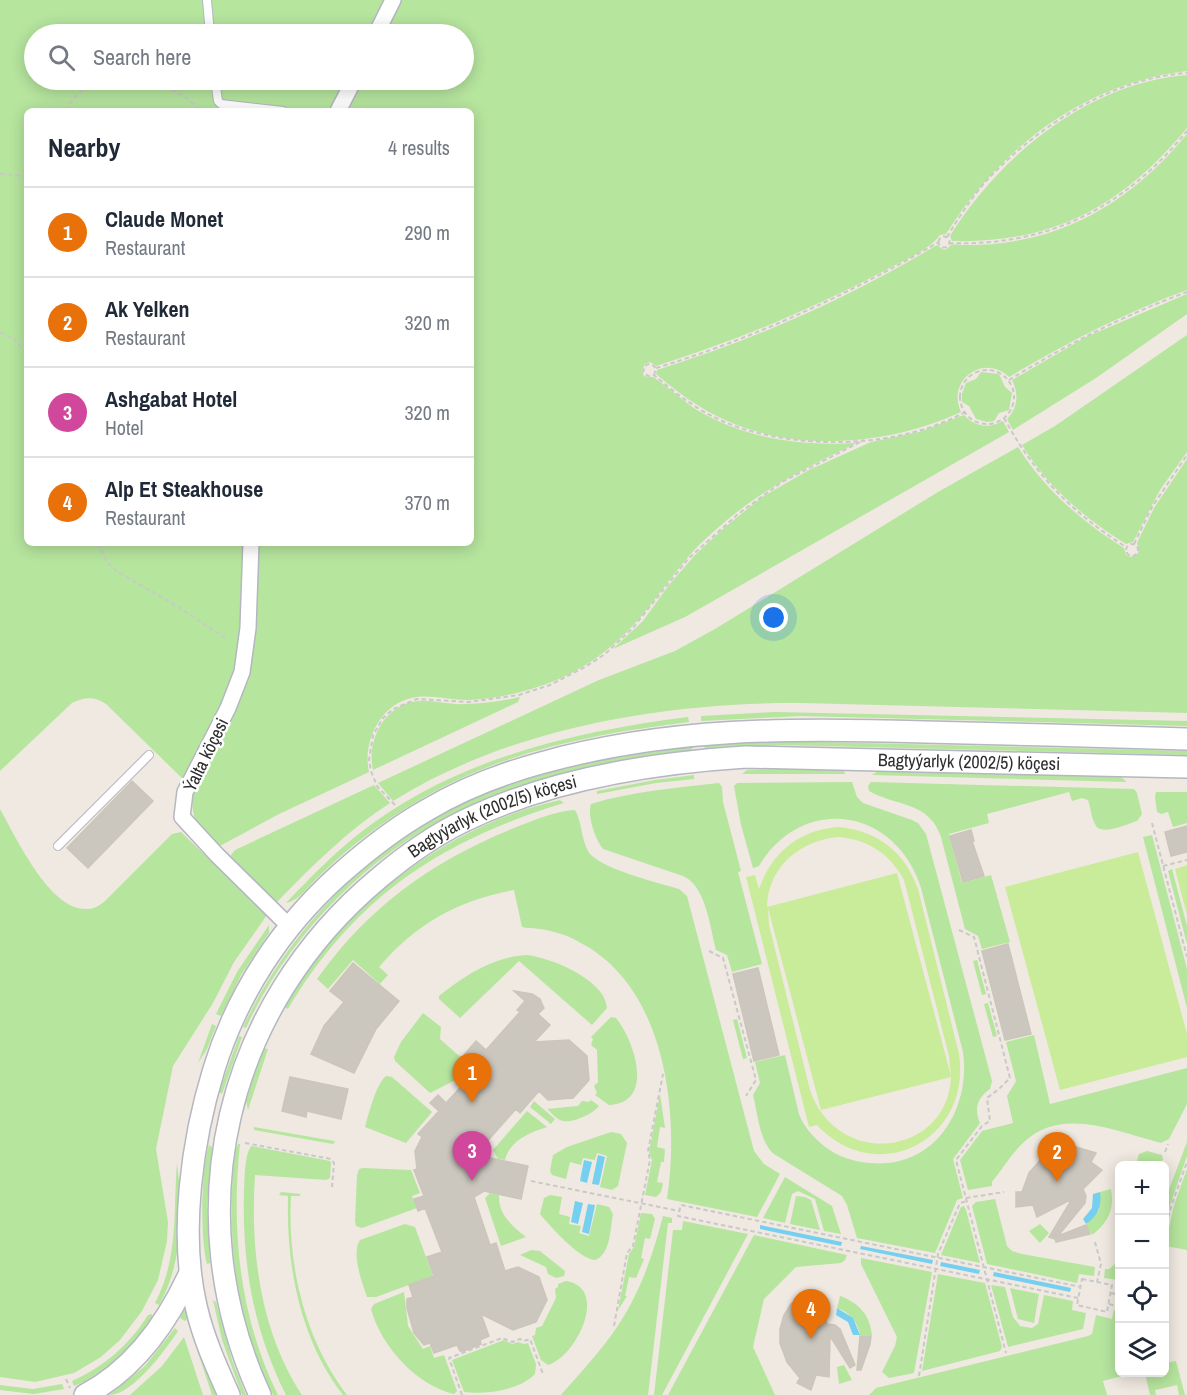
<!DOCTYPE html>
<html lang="en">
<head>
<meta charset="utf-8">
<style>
	:root { --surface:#fff; --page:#f6f6f7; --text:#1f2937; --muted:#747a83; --line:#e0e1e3; --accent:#4264fb }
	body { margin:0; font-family:"Archivo Narrow",sans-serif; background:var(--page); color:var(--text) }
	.controls { position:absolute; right:18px; bottom:18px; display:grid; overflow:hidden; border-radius:9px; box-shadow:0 3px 15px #0003 }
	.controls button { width:54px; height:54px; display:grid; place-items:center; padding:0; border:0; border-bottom:2px solid var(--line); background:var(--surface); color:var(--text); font:30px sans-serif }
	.you { position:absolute; left:774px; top:618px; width:21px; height:21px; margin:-15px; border:4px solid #fff; border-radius:50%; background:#1a73e8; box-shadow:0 0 0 9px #1a73e833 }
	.badge { display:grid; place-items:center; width:39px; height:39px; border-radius:50%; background:var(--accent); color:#fff; font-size:20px; font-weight:700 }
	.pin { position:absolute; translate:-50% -50px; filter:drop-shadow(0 2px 3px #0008) }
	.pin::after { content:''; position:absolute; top:32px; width:21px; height:18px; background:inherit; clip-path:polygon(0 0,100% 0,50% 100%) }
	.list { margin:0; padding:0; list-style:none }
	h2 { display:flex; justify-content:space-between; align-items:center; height:78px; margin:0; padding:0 24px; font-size:26px }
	h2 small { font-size:20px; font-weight:400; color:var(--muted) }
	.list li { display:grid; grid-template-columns:39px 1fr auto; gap:18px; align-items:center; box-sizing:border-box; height:90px; padding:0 24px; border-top:2px solid var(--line) }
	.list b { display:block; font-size:22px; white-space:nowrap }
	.list p { margin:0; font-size:20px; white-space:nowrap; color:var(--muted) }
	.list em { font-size:20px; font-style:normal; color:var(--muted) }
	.icon { flex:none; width:33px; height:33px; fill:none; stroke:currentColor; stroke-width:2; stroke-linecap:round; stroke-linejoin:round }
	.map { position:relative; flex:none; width:1187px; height:1395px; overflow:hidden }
	.search { position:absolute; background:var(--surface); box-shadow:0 3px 15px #0003; left:24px; top:24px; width:450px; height:66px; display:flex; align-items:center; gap:15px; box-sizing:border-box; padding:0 21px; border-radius:33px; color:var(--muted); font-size:22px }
	.panel { position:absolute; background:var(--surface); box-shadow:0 3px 15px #0003; left:24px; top:108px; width:450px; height:438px; border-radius:9px }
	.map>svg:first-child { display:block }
</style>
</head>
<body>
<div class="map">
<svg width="1187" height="1395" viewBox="0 0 1187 1395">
	<rect width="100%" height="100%" fill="#efe9e1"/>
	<path fill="#b6e59e" d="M0,0h388l-19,34h-335v46h313l-14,31h-306v432h220l-10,131 -51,108 -80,-78c-11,-8 -22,-7 -34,-1l-72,68z
		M398,0h789v71c-103,12 -187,77 -241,163l-6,1c-12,16 -36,25 -54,35 -74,39 -150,71 -230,96l-6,-4 -5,2 -3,7 2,5c3,1 6,1 9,1 3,1 36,28 44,33 49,29 103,36 160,33 -63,30 -109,54 -159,103 -22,23 -39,50 -60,74 -22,25 -49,46 -79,59 -29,12 -57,19 -88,21 -18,1 -36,-5 -54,-3 -35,4 -55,43 -48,75l-90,42 -61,33c-21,-21 -26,-23 -26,-55l53,-107 4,-14 8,-128h214v-432h-128l15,-31h106v-46h-84z
		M1187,75v53c-64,77 -133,116 -235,113l-2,-5c49,-80 140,-154 237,-161z
		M1187,134v156c-63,23 -121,53 -178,87 -25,-24 -63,3 -48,35 -71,33 -163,41 -236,8 -25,-11 -48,-28 -69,-46l1,-4c99,-31 192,-72 280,-125l7,5c3,-1 5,-3 7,-5 3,-1 10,0 14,0 18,0 36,-1 55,-5 67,-12 124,-53 167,-106z
		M1187,294v20l-91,64 -83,52 -6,-11c11,-11 12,-25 5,-39l74,-43z
		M1187,335v117l-27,38 -27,52 -7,2c-41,-25 -79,-58 -104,-99l33,-19z
		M981,372l18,2 6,13 7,6 -3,17 -10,3 -5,8 -7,1 -11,-3 -7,-13 -7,-4v-8l4,-11 10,-4z
		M964,415c11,12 25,14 39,6l6,11 -324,185 -72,32 30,-28 26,-36 26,-30 29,-27 38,-31 47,-27 62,-28 48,-10z
		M1018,447c26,42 64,75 106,101l2,7c5,3 11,2 13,-4l-2,-8 17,-35 33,-49v254l-386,-10c-137,-1 -291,25 -408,98l-15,-18 221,-103 76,-29 40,-22 223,-137z
		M520,697l-2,5 -145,68c-7,-30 12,-66 45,-69 16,-1 31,4 46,3 19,0 38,-3 56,-7z
		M774,712l413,9v5l-386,-10 -100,5v-5z
		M688,717l1,5c-91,11 -186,29 -266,76 -40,23 -76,50 -109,83 -8,8 -16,20 -28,22 22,-23 45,-47 70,-67 95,-76 214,-104 332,-119z
		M779,741l408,10v4l-408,-10 -74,4 -1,-4z
		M692,746v4c-80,8 -169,28 -241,65 -87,43 -165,125 -205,213l-3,-1c43,-91 115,-168 203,-215 71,-37 167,-58 246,-66z
		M779,769l60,1 5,1 1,3h-103l5,-4z
		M878,771l243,6 6,5 -255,-7z
		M694,775v4l-38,4 -59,11v-3l58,-11z
		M852,782l5,15 6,6 49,17 6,3 8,11 66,247 -2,8c-13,9 -16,20 -10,34l-27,36 10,39 -6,2 -22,53 -78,-15 -10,-33 -5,-9 -68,-42c-15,-13 -16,-40 -21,-59l7,-12 -5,-21 30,-7 14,59c5,13 14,23 25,32 14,11 30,16 47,17 64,6 100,-54 92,-111l-42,-164c-25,-80 -118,-95 -162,-22l-6,2 -12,-43 -7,-39 3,-3z
		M871,782l263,7 3,4 5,21 -5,7c-10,3 -37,16 -42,3 -4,-7 -4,-16 -7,-24l-6,-2 -10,3 -3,-9 -82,22 2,9 -40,11 13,49 29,-8 19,67 -28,7 -4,-13 -13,-7 -24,-92c-12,-36 -44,-30 -72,-46l-1,-5z
		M719,783l3,4 1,15 18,69 -3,1 24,92 -30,8 -5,-17 -11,-5c-6,-23 -10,-64 -33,-74l-80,-27c-8,-10 -16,-34 -12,-45 42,-13 85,-16 128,-21z
		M374,785l16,18c-43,28 -77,62 -113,99l-7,-5 -37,-35 -2,-7 4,-5z
		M1156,792h31v31l-14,4 -5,-15 -7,2 -4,-2 -2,-15z
		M560,800l4,3c-124,38 -209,94 -276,206l-4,-2c12,-19 24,-39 39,-57 59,-72 145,-130 237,-150z
		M0,809c16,28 50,103 88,100 7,0 12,-4 17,-8l67,-67 9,-2 86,83 -33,47 -21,41 -40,63 -17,83 12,73 -1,19 -9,39 -16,31 -22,29 -19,17 -27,16 -39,9 -35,-5z
		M575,810c7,12 6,28 13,41 9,17 71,32 91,38l8,7 67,255 10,13 16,10 -23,43 -90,-18c13,-86 -1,-213 -88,-257 -12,-7 -25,-11 -39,-13 -6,-1 -12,0 -18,-2l-8,-37c-57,11 -97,33 -135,77l9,8 -8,9 -27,-24 -25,29 -11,-10c51,-72 115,-118 197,-151 18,-7 41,-17 61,-18z
		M1152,835l35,134v39l-44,-171z
		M1172,869l15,57v18l-19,-73z
		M269,925v8l-28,42 -20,41 -5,-2 21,-42z
		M526,955c24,2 80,25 81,53l-15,17 -73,-64 -59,57 -21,-19v-3c25,-20 54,-39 87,-41z
		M977,960l9,34 -4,1 -9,-34z
		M988,1003l9,33 -4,1 -9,-33z
		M423,1013l18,14 -1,12 35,31 -45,23 -35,-32 -1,-4 7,-15z
		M611,1017l5,1c18,22 40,85 -7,87l-14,-10 2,-2 -3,-7 4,-4 -1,-32 -6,-5 2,-6 -2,-2z
		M737,1019l10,39 -4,1 -10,-39z
		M212,1024l4,2 -9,23 -9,14z
		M1034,1035l16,69 137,-36v36l-18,35 -8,4c-44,-11 -98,-37 -137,-1 -13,12 -22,28 -32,40v4l-24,4 -8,-30 22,-29 31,-8 -6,-27 9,-15 -10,-39z
		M239,1036l3,1 -20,57 -3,-2z
		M263,1048l5,1 -20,61 -2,-9z
		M386,1076l6,1 40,35 -26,31 -41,-16c4,-14 11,-43 21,-51z
		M660,1094l5,34 -5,-1 -3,20 8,2 -1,13h-3l-4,20 6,1 -2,9 -5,5 -11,-2 7,-35 -3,-8z
		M591,1100l8,6c-6,8 -26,17 -36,15 -6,-1 -11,-8 -16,-12l31,-3 4,-5 7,1z
		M534,1101l21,18 -4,5 -21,-17z
		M527,1111l20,16c-18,6 -37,13 -42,33l-7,-1 -5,-9z
		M254,1127l80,14 1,1 -2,2 -79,-14z
		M611,1132l10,2 6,9 -9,43 -6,4 -12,-3 7,-31 -10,-3 -2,7 -12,-2 -2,7 -11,-3 -4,17 -14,-4 -2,-4 3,-16 14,-8z
		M1187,1142v14l-22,64v-20z
		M238,1144h2c-9,86 -1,172 38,251h-5c-32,-63 -44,-135 -41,-205 1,-14 0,-33 6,-46z
		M209,1145l3,2 -5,59 3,57 -3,1c-7,-25 -6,-94 2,-119z
		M251,1146l79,15 1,2 -1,15 -4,2 -71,-5c-5,75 5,156 47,220h-16c-33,-66 -44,-131 -42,-204 1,-14 0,-34 7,-45z
		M1147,1151l15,4 1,4 -2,6h-25l3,-11z
		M177,1163c6,47 6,100 -18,142l-4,-2c24,-46 18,-90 22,-140z
		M363,1168l48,2 9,23 -8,3 5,12 -55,20 -6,-2 -1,-5 2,-46 2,-6z
		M1187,1169v81l-22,-4 9,-41z
		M785,1177l47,29 9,28 -17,-3 -9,-32 -17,-8 -6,3 -7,29 -22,-5z
		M1111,1189c4,20 -3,34 -19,46l-6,-10 13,-15 1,-18z
		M281,1192l20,2 -2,2h-8c-4,69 14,144 56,199h-4c-43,-56 -57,-129 -55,-199l-9,-1z
		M490,1193l9,2c-1,19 13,31 27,42l-25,9 -16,-48z
		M550,1195l12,2 -3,17 11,3 -1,7 12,2 -2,7 10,3 8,-32 12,3 4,7c-3,15 -2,40 -18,46 -16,-1 -44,-33 -55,-46l4,-16z
		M796,1196l9,1 6,3 9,30 -30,-6z
		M995,1199l12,47 5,5 10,3 73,13 -1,9 -15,-2 -2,9 -90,-19 -15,-58 4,-4z
		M964,1206l2,4 14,53 -39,-8 20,-48z
		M641,1213l11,1 3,5 -5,20 -5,-1 -4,20 3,1 -8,19 -7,-1 -4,19h2l-9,14 11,-56 5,-7z
		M663,1216l9,2v5h-4l-20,172h-87c19,-22 40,-44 56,-68 23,-34 36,-72 46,-111z
		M683,1221l65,13 -86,161h-8l19,-165h9z
		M405,1224l10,3 18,49 -57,21h-9c-5,-15 -16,-43 -7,-57z
		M1040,1224l9,9 -9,10 -11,-12z
		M754,1235l93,20 -2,5 -4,3 -45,4 -32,32 -11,48 22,48h-107z
		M1119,1242v48h-2l2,-10 -15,-2 1,-9h4l6,-5z
		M531,1250l9,1 25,20 -1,5 -8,2 -8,-4 -2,-7 -26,-12z
		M861,1258l71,14 -18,101 -25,5 -7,-6 13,-26 2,-9 -36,-73z
		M938,1274l47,9 17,64 -2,4 -78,20z
		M566,1281c44,7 10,76 -18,84l-7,-5 -9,-24 3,-1 1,-7 6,-2 14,-28 -1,-9 3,-2v-3z
		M991,1285l14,2 8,30 7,9 12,2 6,-4 6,-29 29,6 -1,9 14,3 -3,16 -75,18z
		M1010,1288l29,6 -5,29 -16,-4z
		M404,1292l4,34 15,23 7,-3 4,12 10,-3 13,36 -3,3c-38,-9 -73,-48 -83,-85l3,-5z
		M840,1296c19,7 30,19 32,39h-12c-2,-12 -10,-23 -23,-27z
		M213,1300l3,2 16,58 14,35h-4l-20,-55z
		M188,1302l7,32 21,61h-4l-25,-76 -2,2 -5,-3z
		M1114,1310l5,1 1,61 10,1v1l-27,7 4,14h-238l7,-7 212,-52 4,-2 4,-19 16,4z
		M152,1314v4c-19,28 -45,55 -78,68l-2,-5c32,-14 58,-37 76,-66z
		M175,1328l3,3c-12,18 -45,64 -69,64l36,-29z
		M184,1337l19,58h-73l32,-29z
		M504,1340l8,4 6,-2 6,2 4,-1 8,21 -1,10c-15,16 -50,21 -71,18l-12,-32z
		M1176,1361l9,34h-6l-2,-10 -22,5 1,5h-6l-5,-22 19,-1 1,-9z
		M844,1365l8,15 -13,4 -2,-17z
		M62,1384l2,5 -30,5 -34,-4v-5l33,4z"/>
	<path fill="#c9ec9a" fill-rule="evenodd" d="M839,827c39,4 66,25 79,62l41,165c13,86 -82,135 -142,71l-8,2 -63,-250 9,-2 4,14c13,-37 40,-59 80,-62zM839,837c30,3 51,17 65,43l45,176 2,20 -54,-203 -130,34c1,-41 34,-67 72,-70zM768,908l53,202 130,-33c-3,78 -113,94 -141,13l-41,-165z
		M1138,852l49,182v23l-127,33 -55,-203z
		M1187,865v50l-12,-46z"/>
	<path fill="#75cff0" d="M598,1155l7,2 -6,28 -7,-1z
		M584,1160l8,2 -5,21 -7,-2z
		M1100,1192c2,14 -2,24 -14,32l-3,-5 9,-11 1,-14z
		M575,1201l8,2 -5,21 -7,-2z
		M588,1204l7,1 -6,29 -7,-2z
		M760,1225l82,17 -1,4 -81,-17z
		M861,1246l72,14 -1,4 -72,-15z
		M941,1262l39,8 -1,4 -39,-8z
		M994,1272l77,16 -1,4 -77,-16z
		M837,1308l16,10 7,17h-7l-5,-13 -12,-7z"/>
	<path fill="#cbc7bf" stroke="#cbc5ba" stroke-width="1.5" d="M132,781l21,20 -65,67 -21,-20z
		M1187,826v26l-16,4 -6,-24z
		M971,830l3,11h-2l12,35 -21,6 -13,-46z
		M1008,944l23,90 -26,6 -23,-89z
		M353,963l46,38 -23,28 -22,44 -43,-19 13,-28 20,-24 -14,-11z
		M758,968l21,87 -25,6 -21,-87z
		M514,991l18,3 8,5 2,5 2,4 -6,6 12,11 -16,17 35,-2 18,16 2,24 -16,18 -25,2 -9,-9 -19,22 -4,-4 -33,37 7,12 38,8 -7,33 -37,-8 -10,6 16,48 6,-2 9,28 13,-4 21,10 8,23 -11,22 -23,8 -32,-16 8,22 -9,4 1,4 -17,7h-4l-3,-6 -23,8 -4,-10 -6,2 -10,-12 -7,-25v-9l6,-2 -4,-12 25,-9 -7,-19 15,-5 -17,-44 -7,3 -4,-12 10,-3 -10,-26 3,-1 -2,-18 7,-14 -4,-3 21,-23 -9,-8 8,-8 8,8 32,-35 -14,-13 12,-14 10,9 34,-38 -3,-2 8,-9z
		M290,1077l58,12 -7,30 -34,-8 -1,6 -24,-6z
		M1076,1147l20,6 -5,9 11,8 -19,19 3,7 -1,7 -27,33 28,-11 4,9 -34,8 -1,-3 -6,-2 23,-38 -35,18 -4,-12 -17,2v-15h6l7,-19 14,-16 12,-6z
		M802,1294l6,9 12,-5 7,26 8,1 5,4 15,36 -5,3 -20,-32 -1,41 -13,-2 -5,15 -14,-7 3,-5 -13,-16 -7,-19v-14l4,-14 7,-11z
		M860,1336h11l-1,8 -9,26h-4z"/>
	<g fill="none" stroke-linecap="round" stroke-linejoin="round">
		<defs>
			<path id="lane" d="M207,0l3,34
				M215,80l3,21 3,3 62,7
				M58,846l91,-91"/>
			<path id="street" d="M376,34l17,-34
				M338,111l16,-31
				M251,543l-3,85 -6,44 -14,36 -43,84 -3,25 35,38 73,72"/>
			<g id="secondary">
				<path d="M85,1395c50,-26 82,-72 105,-122"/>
				<path d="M229,1395c-13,-29 -26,-58 -33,-89 -17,-73 -4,-166 18,-237 23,-75 67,-142 125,-194 27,-24 56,-47 88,-65 35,-21 74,-36 114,-47 128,-36 252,-35 384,-31 87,2 175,4 262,7"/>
				<path id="s1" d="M260,1395c-84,-183 -35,-389 119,-517 26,-22 54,-42 85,-57 86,-42 186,-58 282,-64l441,10"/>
			</g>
		</defs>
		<use href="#lane" stroke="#b4b7c1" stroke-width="10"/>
		<use href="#street" stroke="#b4b7c1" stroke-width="18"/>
		<use href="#secondary" stroke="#b4b7c1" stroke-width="24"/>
		<path stroke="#c9c9c9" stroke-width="2" stroke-dasharray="4.5 3" stroke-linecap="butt" d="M143,80c20,4 44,15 57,31
			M66,111c12,-26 28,-25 53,-31
			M0,174l27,2
			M938.5 242a5.5 5.5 0 1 1 11 0a5.5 5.5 0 1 1-11 0Z
			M947,237c12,-20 25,-40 40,-57 51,-54 125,-102 200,-107
			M949,243c100,4 176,-36 238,-112
			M0,332l15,8 12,14
			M656,368c99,-30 193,-74 283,-126
			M960 397a27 27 0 1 1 54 0a27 27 0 1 1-54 0Z
			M654,375l2,-6 -2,-3 -6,-2 -3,2 -2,6 5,4 6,-1c22,19 46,37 73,48 70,28 171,26 238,-11
			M1009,380c57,-35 115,-65 178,-88
			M1004,418c31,57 67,94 122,129
			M98,543l9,19 11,10 62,36 45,30
			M1134,544l18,-37 35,-52
			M1126 550a6 6 0 1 1 12 0a6 6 0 1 1-12 0Z
			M395,805l-18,-19 -6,-15 -2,-11 4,-25 10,-17 10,-9 24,-10 52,3 50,-7 31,-10 35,-18 20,-13 27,-25 56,-70 50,-45 44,-32 82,-42
			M1152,823l35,134
			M1163,866l24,-6
			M959,930l15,7 36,141 -11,11 -12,9 3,23 -8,5 -26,34 50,193
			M709,951l14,7 33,122 -10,16
			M245,1143l86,16 3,4 -2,24
			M1165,1152l3,-8
			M531,1181l148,30
			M966,1198l38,-6
			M1164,1232l8,-28 15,-42
			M1095,1242l6,22 -4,18
			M1082,1279l30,6 -5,27 -30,-7z
			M1111,1293l9,2
			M1078,1298l-400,-82 3,-11 400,82
			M1109,1304l11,3
			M614,1326l13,-73 6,-7 17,-86 -2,-9 15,-77
			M919,1376l19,-122 22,-51 7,-2
			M66,1379l4,9
			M462,1395l-13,-37 53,-20 10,4 8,-3 4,2 6,-2 13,35"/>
		<use href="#lane" stroke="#fff" stroke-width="8"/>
		<use href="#street" stroke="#fff" stroke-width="15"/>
		<use href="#secondary" stroke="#fff" stroke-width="21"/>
	</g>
	<g text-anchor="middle" stroke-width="5" stroke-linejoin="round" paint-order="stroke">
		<g font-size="18" fill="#2e2e2e" stroke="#fff">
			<text transform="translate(206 755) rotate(-64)" y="6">Ýalta köçesi</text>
			<text dy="6" stroke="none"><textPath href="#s1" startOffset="1188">Bagtyýarlyk (2002/5) köçesi</textPath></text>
			<text dy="6" stroke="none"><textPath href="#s1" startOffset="702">Bagtyýarlyk (2002/5) köçesi</textPath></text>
		</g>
	</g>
</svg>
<div class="controls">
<button>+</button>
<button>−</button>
<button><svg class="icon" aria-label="locate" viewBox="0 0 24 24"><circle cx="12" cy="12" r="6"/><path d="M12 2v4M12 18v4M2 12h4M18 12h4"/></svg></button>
<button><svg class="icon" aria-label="layers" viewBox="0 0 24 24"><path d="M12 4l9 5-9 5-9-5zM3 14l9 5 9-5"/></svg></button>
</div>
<div class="you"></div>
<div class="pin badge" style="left:472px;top:1103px;background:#e8710a">1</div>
<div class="pin badge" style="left:1057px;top:1182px;background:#e8710a">2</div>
<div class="pin badge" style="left:472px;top:1181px;background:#d1479c">3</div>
<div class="pin badge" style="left:811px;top:1339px;background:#e8710a">4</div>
<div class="search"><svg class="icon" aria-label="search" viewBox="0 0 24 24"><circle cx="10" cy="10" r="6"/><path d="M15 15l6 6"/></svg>Search here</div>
<section class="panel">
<h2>Nearby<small>4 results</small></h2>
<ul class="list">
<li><span class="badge" style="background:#e8710a">1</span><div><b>Claude Monet</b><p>Restaurant</p></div><em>290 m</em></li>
<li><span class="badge" style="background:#e8710a">2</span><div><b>Ak Yelken</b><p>Restaurant</p></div><em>320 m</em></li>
<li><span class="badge" style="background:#d1479c">3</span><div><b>Ashgabat Hotel</b><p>Hotel</p></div><em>320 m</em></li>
<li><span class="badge" style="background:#e8710a">4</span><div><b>Alp Et Steakhouse</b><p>Restaurant</p></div><em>370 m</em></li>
</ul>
</section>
</div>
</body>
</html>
